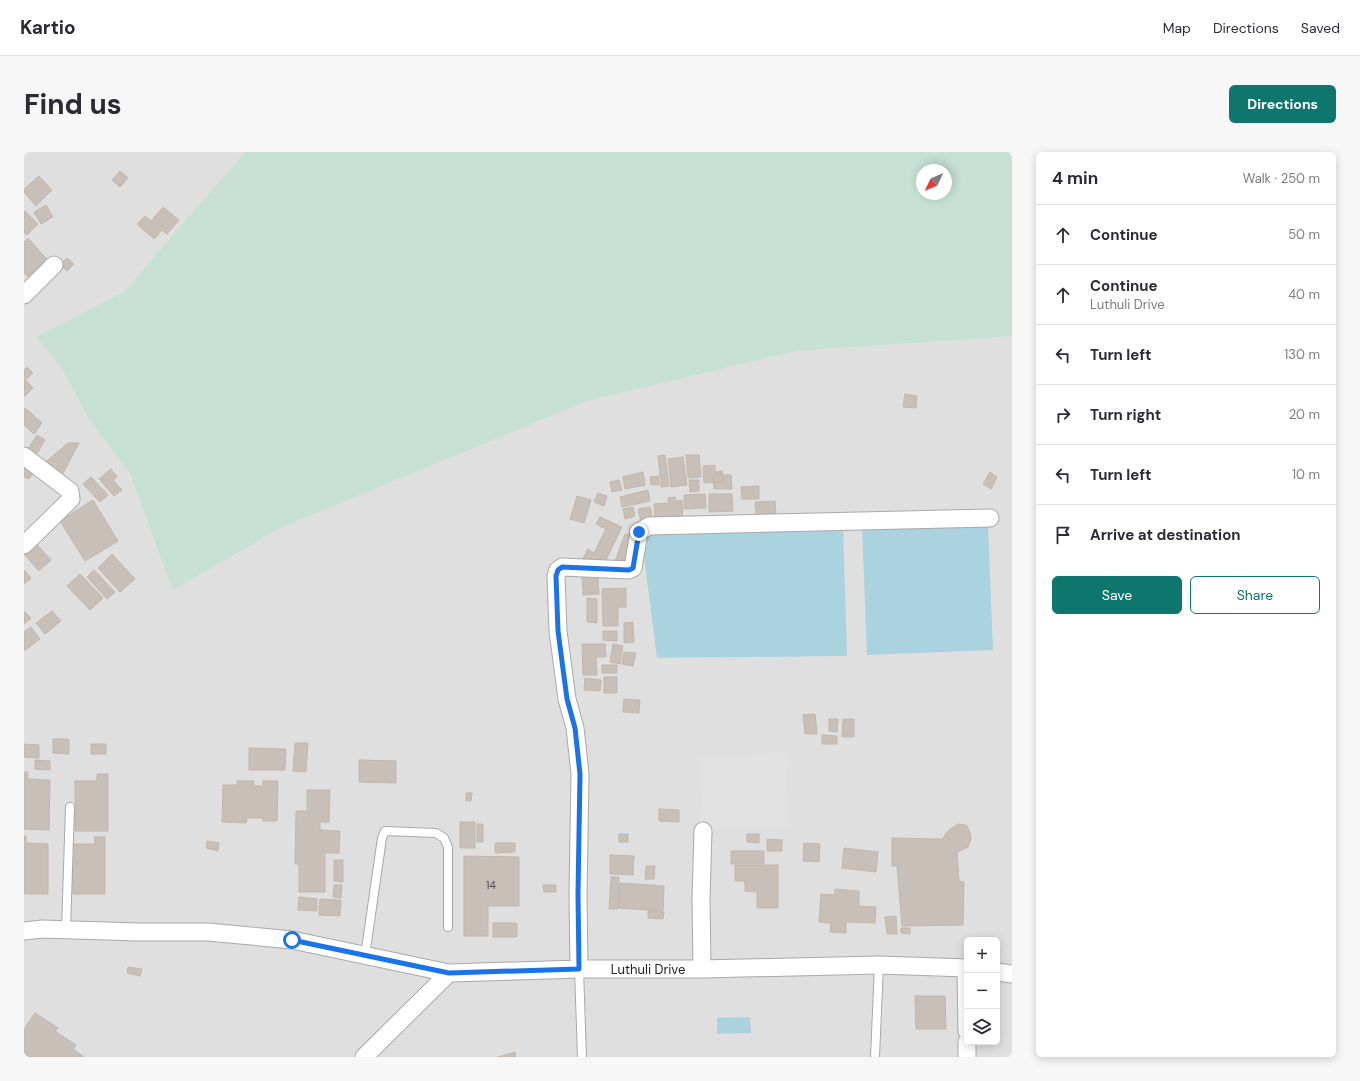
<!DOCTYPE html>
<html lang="en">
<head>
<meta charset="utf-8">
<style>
	:root { --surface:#fff; --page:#f7f7f7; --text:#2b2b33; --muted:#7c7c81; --line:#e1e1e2; --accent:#0f766e }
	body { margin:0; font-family:"DM Sans",sans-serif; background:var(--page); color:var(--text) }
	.controls { position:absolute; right:12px; bottom:12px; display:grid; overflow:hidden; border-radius:6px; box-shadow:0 2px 10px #0003 }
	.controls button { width:36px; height:36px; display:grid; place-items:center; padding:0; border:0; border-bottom:1px solid var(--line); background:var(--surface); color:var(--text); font:20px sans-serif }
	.compass { position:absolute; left:892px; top:12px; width:36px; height:36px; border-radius:50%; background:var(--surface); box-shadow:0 2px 10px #0003; rotate:226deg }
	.stop { position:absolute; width:12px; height:12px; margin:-9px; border:3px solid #1a73e8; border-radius:50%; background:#fff }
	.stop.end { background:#1a73e8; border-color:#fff; box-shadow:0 1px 4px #0008 }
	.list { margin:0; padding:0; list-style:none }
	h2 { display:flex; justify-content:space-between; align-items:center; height:52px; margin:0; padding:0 16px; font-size:17px }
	h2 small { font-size:13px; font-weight:400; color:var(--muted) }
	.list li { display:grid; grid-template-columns:26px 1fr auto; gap:12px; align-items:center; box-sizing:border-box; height:60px; padding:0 16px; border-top:1px solid var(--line) }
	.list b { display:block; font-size:15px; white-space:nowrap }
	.list p { margin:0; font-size:13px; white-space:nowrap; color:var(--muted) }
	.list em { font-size:13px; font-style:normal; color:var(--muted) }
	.actions { display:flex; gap:8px; padding:12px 16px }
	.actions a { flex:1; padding:9px 0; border:1px solid var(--accent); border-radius:6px; text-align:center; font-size:14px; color:var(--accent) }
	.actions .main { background:var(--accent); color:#fff }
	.icon { flex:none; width:22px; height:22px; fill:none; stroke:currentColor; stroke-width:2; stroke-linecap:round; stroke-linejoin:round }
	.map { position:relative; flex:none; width:988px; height:905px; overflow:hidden; border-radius:6px }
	header { display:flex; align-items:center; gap:24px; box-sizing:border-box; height:56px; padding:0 20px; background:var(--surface); border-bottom:1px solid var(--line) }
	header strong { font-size:19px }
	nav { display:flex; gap:22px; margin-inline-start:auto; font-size:14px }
	.intro { display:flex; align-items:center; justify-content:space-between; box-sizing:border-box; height:96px; padding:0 24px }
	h1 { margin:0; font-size:28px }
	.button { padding:10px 18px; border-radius:6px; background:var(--accent); color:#fff; font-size:14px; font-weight:700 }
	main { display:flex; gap:24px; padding:0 24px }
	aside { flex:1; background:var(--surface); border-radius:6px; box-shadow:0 2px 10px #0003 }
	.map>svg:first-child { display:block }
</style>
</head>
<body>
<header>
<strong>Kartio</strong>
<nav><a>Map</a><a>Directions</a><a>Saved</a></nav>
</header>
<div class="intro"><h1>Find us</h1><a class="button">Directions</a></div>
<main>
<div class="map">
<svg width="988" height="905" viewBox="0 0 988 905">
	<rect width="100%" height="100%" fill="#f2efe9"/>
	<path fill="#e0dfdf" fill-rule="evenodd" d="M0,0h988v905h-988zM898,18h24v24h-24zM943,788h30v102h-30z"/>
	<path fill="#c6e0d4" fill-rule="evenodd" d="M221,0h767v184l-217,15 -208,50 -307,127 -107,62 -43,-116 -42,-57 -27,-50 -25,-30 88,-45zM898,18h24v24h-24z"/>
	<path fill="#e2e2e2" d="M764,601l-2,75h-86l2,-71z"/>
	<path fill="#aad3df" d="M964,371l5,127 -126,5 -5,-128z
		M819,373l4,131 -190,2 -16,-125z
		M726,865l1,16 -34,1v-16z"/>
	<path fill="#c7bfb8" stroke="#c4b6ab" d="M96,19l8,7 -8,9 -8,-7z
		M15,24l13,14 -16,16 -12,-14v-3z
		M22,53l7,12 -12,7 -7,-12z
		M139,55l16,13 -12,14 -5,-4 -8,9 -17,-15 8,-8 6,5z
		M1,59l13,13 -11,11 -3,-2v-20z
		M4,86l23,26 -19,17 -8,-8v-31z
		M43,106l7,6 -7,7 -7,-7z
		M3,215l6,6 -6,6 -3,-3v-6z
		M0,226l9,10 -9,9z
		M881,242l12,2 -1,12 -13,-1z
		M1,256l17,15 -8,11 -10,-9z
		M13,283l8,5 -12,20 -9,-5z
		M44,291h11l-18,34 -20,-11z
		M641,303l4,31 -8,1 -3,-31z
		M662,303h13l2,22 -13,1z
		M659,305l4,28 -16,2 -3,-28z
		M0,311l13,4 -8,12 -5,-2z
		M691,313v7l7,-1 1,11 -19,1 -1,-17z
		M87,317l6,8 -4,3 9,10 -8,6 -15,-17z
		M619,320l2,13 -20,4 -2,-12z
		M966,320l7,5 -6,12 -8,-5z
		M689,323h18l1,14h-18z
		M634,324l1,9h-8l-1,-8z
		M67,325l17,18 -8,7 -17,-18z
		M595,328l3,10 -10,2 -2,-10z
		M665,328h10v11l-9,1z
		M735,334v13h-17l-1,-12z
		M624,338l2,11 -28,6 -2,-10z
		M574,341l9,3 -3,10 -10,-4z
		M681,342l1,14 -22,1v-14z
		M685,342h23l1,17 -24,1z
		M553,344l14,4 -7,23 -14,-4z
		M651,345l1,4 6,-1 1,25h-13l-2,-27z
		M69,348l25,41 -33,20 -25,-40z
		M751,349l1,14h-20l-1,-13z
		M643,351l1,20h-13l-1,-19z
		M609,355l2,9 -10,3 -2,-10z
		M626,355l4,17 -12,3 -4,-18z
		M576,365l22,10 -21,43 -21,-6 8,-15 6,4 12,-24 -10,-5z
		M601,382l13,5 -11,30 -13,-5z
		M4,383l23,25 -12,11 -15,-17v-16z
		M88,402l23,25 -15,13 -22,-24z
		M0,418l7,8 -7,6z
		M70,418l21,22 -8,7 -20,-22z
		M56,422l23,24 -13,12 -23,-24z
		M574,424l1,18 -16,1 -1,-18z
		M602,436v19h-8v19h-15l-1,-37z
		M563,446l10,1v24l-10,-1z
		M0,459l7,7 -7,6z
		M28,459l9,10 -16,13 -9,-11z
		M609,470l1,20 -10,1v-20z
		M7,475l9,12 -16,12v-19z
		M579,479h14v10l-14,-1z
		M558,492h23l1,13h-10l1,18h-14z
		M589,492l10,2 -3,18 -10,-2z
		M600,500l12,1 -3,13 -11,-2z
		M578,513h15v8h-15z
		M580,525h13v16h-13z
		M561,526l16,2 -1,11 -16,-1z
		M600,547l16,1 -1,13 -16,-1z
		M791,562l2,20h-12l-2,-19z
		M805,567h9l-1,13 -8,-1z
		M819,567h11v18h-12z
		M798,583l15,1v8h-15z
		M29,587h16v15l-16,-1z
		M271,591h13l-2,29 -13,-1z
		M0,592l15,1v13l-15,-1z
		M67,592h15v10h-15z
		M225,596l37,1 -1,21h-36z
		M11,608l15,1v9l-15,-1z
		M335,608l37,1v22l-37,-1z
		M0,620h4v7l22,1 -1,50 -25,-1z
		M73,622h11v57h-33v-50h22z
		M213,629h17v5h9v-5h15l-1,40h-14v-3h-16l-1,5 -24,-1 1,-37h14z
		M283,638h23l-1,32h-9v8l20,1 -1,22h-14v39h-26v-28h-4l1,-53h11z
		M442,641h6l-1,8h-5z
		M635,657l20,1v12l-20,-1z
		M436,670h15v26h-15z
		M453,672h6v18h-6z
		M934,672l8,1 4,7 1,7 -3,8 -11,5 2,29 5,1 -1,43 -61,1 -5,-60h-5v-28l50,1 7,-9z
		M595,682h9v8h-9z
		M723,682h12v9l-12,-1z
		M0,684h2v7l22,1v50h-24z
		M70,685h11v57h-32l-1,-50h23z
		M743,687l15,1v11h-15z
		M183,689l12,2 -1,8 -12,-3z
		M471,691h20v9l-20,1z
		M780,691l16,1 -1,18 -16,-1z
		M820,696l34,4 -2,20 -34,-4z
		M707,699h33v13h-33z
		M586,703l24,1 -1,19 -23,-1z
		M440,704l55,1v49h-31v30h-24z
		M310,708h9v22l-9,-1z
		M711,713h43v43h-21v-16l-12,-1v-10h-10z
		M622,714h9l-1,13h-9z
		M587,725h8l-1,32h-9z
		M596,731l44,3 -1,25 -44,-3z
		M310,733h8l-1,13 -8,-1z
		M519,733h13v7h-12z
		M811,737l24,2v15l17,1 -1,16 -29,-1v11l-16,-1 1,-9 -12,-1 2,-28 14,1z
		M275,745l18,2v12l-19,-1z
		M296,747l21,1 -1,16 -21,-1z
		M624,759l16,1 -1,7 -15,-1z
		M872,764l1,18h-10l-2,-17z
		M469,771h24v14h-24z
		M877,776h9v6l-9,-1z
		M104,815l14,2 -2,7 -13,-3z
		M891,844h30l1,33h-30z
		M11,861l23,15 -3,3 21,14 -3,4 11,8h-60v-20l1,-2 -1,-1v-5z
		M491,900l1,5h-18z"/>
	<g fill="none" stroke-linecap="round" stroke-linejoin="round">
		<defs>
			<path id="service" d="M42,778l4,-123
				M341,804l17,-118 3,-7 51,2 8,5 4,9v80
				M555,817l3,88
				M851,905l4,-92"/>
			<path id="minor" d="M0,143l30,-30
				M0,304l46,35 1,8 -47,46
				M0,779l18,-2 95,3h71l84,8 157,33
				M942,816l1,63
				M555,817l-1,-75 2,-120 -5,-46 -8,-29 -9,-68 -2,-55 2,-6 4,-3 67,3 4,-2 6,-36 10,-6 341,-8
				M678,817l-1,-71 2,-67
				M973,820l15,2
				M943,890v15
				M340,905l85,-84 130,-4h123l177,-4 88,3"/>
		</defs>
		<use href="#service" stroke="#a9a9a9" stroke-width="10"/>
		<use href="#minor" stroke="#a9a9a9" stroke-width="19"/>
		<use href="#service" stroke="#fff" stroke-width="8"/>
		<use href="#minor" stroke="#fff" stroke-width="17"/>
	</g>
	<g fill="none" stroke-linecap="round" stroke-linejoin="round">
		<path stroke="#1a73e8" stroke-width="5" d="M268,788l157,33 130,-4 -1,-75 2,-120 -5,-46 -8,-29 -9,-68 -2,-55 2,-6 4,-3 67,3 4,-2 6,-36"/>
	</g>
	<g text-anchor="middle" stroke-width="3.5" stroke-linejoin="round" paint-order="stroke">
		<g font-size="11" fill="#4b4948">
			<text x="467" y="737">14</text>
		</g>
		<g font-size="13" fill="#222" stroke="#fff">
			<text x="624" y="822">Luthuli Drive</text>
		</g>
	</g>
</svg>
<div class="controls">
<button>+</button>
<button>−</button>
<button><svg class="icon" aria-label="layers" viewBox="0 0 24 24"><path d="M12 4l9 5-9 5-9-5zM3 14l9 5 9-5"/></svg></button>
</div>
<svg class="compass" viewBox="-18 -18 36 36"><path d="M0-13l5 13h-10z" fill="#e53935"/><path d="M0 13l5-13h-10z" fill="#7c7c81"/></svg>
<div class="stop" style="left:268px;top:788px"></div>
<div class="stop end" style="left:615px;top:380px"></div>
</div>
<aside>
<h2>4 min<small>Walk · 250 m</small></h2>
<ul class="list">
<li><svg class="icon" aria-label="ahead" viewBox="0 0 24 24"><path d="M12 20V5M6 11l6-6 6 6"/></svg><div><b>Continue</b></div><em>50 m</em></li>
<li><svg class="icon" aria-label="ahead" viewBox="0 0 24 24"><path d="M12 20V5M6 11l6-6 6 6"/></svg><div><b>Continue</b><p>Luthuli Drive</p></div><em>40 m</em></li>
<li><svg class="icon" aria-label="left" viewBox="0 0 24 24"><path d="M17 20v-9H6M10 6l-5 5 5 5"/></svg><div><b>Turn left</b></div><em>130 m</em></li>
<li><svg class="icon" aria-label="right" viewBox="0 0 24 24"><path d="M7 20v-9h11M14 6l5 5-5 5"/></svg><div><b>Turn right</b></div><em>20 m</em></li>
<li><svg class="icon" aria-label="left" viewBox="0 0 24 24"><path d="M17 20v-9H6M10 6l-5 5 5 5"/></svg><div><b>Turn left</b></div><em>10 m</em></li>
<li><svg class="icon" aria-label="arrive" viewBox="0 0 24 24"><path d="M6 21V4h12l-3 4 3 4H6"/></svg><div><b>Arrive at destination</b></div></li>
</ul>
<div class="actions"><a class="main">Save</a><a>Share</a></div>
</aside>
</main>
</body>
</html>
